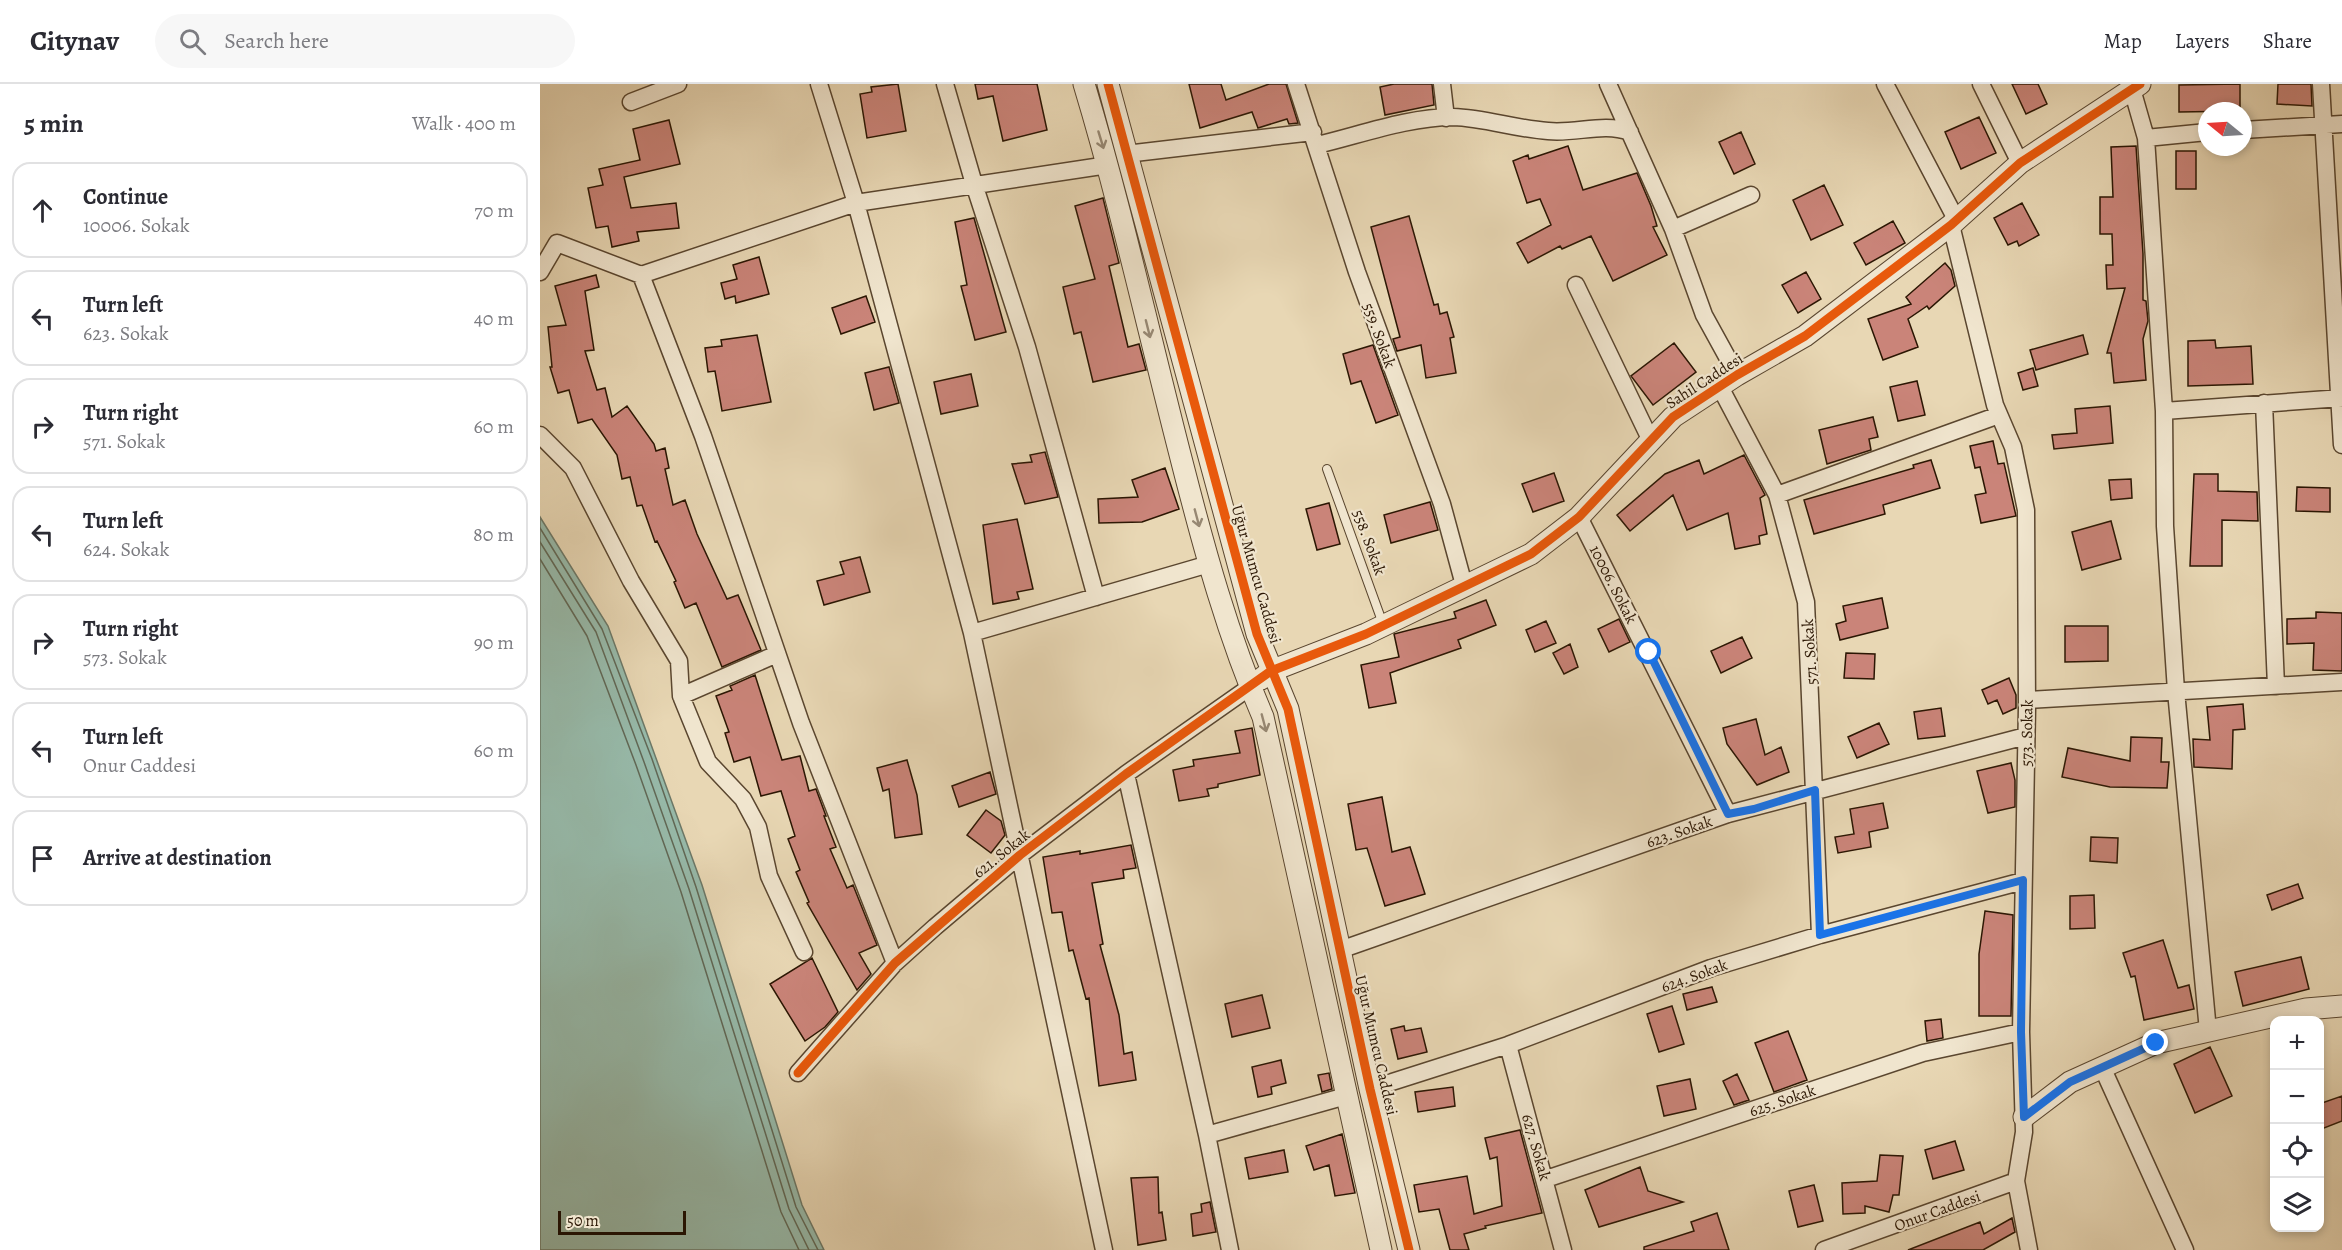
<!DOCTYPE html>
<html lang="en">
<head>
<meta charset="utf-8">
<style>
	:root { --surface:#fff; --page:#f7f7f7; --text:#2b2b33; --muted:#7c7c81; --line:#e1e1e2 }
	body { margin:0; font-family:Alegreya,serif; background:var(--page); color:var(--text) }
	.controls { position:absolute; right:18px; bottom:18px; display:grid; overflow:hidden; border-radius:12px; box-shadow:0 3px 9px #0003 }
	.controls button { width:54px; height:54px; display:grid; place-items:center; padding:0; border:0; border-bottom:2px solid var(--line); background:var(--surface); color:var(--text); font:30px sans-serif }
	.compass { position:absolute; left:1658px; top:18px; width:54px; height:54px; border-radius:50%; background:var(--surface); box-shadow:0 3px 9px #0003; rotate:288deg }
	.scale { position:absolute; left:18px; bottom:15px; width:128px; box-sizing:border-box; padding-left:6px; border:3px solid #2b1603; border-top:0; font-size:16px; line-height:21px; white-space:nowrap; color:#2b1603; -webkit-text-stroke:4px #f0e5ce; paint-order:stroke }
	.stop { position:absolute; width:18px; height:18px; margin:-14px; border:4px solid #1a73e8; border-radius:50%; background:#fff }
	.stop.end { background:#1a73e8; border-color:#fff; box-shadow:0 2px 6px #0008 }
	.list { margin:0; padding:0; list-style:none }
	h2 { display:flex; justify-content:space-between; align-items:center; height:78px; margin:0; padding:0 24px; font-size:26px }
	h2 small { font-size:20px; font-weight:400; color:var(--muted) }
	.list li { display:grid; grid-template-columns:39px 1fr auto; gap:18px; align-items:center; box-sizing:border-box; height:96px; margin:0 12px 12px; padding:0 12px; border:2px solid var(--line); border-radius:18px }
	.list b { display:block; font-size:22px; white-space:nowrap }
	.list p { margin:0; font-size:20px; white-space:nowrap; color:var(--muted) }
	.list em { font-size:20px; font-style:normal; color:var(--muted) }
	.icon { flex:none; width:33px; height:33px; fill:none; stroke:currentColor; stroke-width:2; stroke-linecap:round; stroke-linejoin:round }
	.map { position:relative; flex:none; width:1802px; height:1166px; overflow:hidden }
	header { display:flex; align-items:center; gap:36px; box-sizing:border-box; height:84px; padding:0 30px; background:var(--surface); border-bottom:2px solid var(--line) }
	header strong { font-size:28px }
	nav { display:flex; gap:33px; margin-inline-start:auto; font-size:21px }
	.search { width:420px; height:54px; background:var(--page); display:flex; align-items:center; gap:15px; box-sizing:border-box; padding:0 21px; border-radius:33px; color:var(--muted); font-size:22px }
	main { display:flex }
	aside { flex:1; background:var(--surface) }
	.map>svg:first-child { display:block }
</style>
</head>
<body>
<header>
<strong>Citynav</strong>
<div class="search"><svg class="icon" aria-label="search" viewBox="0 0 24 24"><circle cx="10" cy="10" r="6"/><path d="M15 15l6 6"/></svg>Search here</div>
<nav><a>Map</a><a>Layers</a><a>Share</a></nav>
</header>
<main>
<aside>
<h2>5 min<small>Walk · 400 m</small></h2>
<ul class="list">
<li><svg class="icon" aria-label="ahead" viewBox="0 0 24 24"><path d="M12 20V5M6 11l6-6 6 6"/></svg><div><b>Continue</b><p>10006. Sokak</p></div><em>70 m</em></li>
<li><svg class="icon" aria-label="left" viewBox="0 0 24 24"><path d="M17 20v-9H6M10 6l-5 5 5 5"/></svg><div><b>Turn left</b><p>623. Sokak</p></div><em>40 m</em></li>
<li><svg class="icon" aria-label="right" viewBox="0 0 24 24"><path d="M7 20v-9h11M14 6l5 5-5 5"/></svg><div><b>Turn right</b><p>571. Sokak</p></div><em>60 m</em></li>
<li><svg class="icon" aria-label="left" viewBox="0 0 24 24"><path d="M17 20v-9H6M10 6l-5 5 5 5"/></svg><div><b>Turn left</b><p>624. Sokak</p></div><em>80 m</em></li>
<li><svg class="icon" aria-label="right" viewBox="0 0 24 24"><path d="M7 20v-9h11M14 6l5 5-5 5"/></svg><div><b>Turn right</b><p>573. Sokak</p></div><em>90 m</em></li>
<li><svg class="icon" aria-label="left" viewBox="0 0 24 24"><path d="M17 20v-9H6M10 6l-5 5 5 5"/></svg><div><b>Turn left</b><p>Onur Caddesi</p></div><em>60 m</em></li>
<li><svg class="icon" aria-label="arrive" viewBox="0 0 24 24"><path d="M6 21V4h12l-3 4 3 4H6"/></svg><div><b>Arrive at destination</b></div></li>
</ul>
</aside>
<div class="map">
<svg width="1802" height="1166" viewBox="0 0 1802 1166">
	<rect width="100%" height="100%" fill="#e8d7b4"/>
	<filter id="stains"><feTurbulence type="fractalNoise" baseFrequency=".00333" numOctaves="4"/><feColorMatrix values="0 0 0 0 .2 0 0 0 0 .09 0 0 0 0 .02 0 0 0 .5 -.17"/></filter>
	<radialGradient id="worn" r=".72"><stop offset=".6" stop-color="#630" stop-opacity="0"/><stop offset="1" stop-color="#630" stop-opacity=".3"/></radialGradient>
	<path fill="#97baaa" stroke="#6c7867" stroke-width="1.5" d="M0,433l68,109 94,259 100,320 22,45h-284z"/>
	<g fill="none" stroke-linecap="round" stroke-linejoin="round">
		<path stroke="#616856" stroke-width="1.5" d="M0,444l62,101 50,130 44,128 100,320 22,43
			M0,458l56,90 48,130 45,127 100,320 20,41
			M0,475l47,77 49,129 45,127 100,320 18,38"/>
	</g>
	<path fill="#ca8479" stroke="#2b1603" stroke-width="1.5" d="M358,0l8,47 -39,7 -7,-44 12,-2 -1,-5z
		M435,0h62l10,46 -44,11 -10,-45 -15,3z
		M649,0h32l5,16 43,-16h17l12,39 -9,1 -2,-5 -29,9 -6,-16 -52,16z
		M854,0h38l2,21 -49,10 -5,-28z
		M1472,0h26l9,20 -21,10z
		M1700,0v27l-61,1v-27z
		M1738,0h33l1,22 -35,-2z
		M1439,33l17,36 -35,16 -16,-37z
		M129,36l11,44 -56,13 7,31 45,-5 3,25 -42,4 2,9 -27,6 -4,-21 -12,2 -8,-40 15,-3 -4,-16 41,-9 -7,-31z
		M1201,48l14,32 -21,10 -15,-32z
		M1028,62l15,44 54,-17 14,33 6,20 -4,1 14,28 -54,26 -22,-45 -29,13 -2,-3 -32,17 -11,-20 34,-18 -11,-26 -13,4 -14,-42 15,-6 1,4z
		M1596,62l7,108v46l3,1 2,20 -5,18 3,41 -32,3 -3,-30h-4l18,-65 -18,1 -1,-24h7l-1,-31h-12v-37h13l-2,-50z
		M1636,67h20v38h-20z
		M1284,101l19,40 -32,15 -18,-40z
		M563,114l16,65 -10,3 19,81 11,-3 7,26 -53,12 -12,-50 -7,2 -11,-47 32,-8 -20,-73z
		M1482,119l17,32 -20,11 -2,-5 -9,4 -14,-27z
		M869,132l25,89 4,-1 2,10 7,-2 7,25 -4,1 6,35 -30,5 -5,-33 -24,6 -4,-12 7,-2 -29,-110z
		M434,134l32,114 -31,8 -14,-54 6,-1 -12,-63z
		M1353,137l12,22 -39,22 -12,-22z
		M219,173l10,37 -33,9 -1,-7 -10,3 -4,-16 16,-4 -4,-14z
		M1405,179l6,7 4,16 -26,23 -2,-3 -19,13 10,28 -35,13 -15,-41 43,-15 -5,-7z
		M1266,188l15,27 -23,14 -16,-28z
		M56,191l3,12 -14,4 9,59 -9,1 12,39 8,-2 7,29 15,-11 27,38 2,7 9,-3 4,20 -4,1 8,36 12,-5 12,34 30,65 11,-4 23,55 -39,17 -26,-64 -11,5 -11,-26 2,-1 -19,-40 -2,1 -13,-37 -5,1 -7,-29 -8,2 -5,-24 -25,-36 -14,4 -9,-33 -11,3 -8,-26h2l-4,-40 18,-2 -11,-39z
		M326,212l9,26 -34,12 -9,-26z
		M217,251l14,67 -49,9 -7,-40 -7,1 -3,-24 17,-2 -1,-6z
		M1543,251l5,19 -52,16 -6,-20z
		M1675,256l1,8 35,-2 2,38 -65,2v-45z
		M1134,259l22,29 -43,33 -22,-29z
		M833,261l25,70 -22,8 -15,-42 -10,3 -8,-30z
		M349,283l10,36 -25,7 -9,-37z
		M1493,284l5,18 -15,4 -5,-17z
		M431,290l7,32 -37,8 -7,-32z
		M1377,297l8,34 -27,6 -8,-34z
		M1570,322l3,37 -59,6 -2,-14 25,-2 -2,-24z
		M1333,333l5,20 -9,2 2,11 -44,14 -8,-34z
		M1453,357l5,23 6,-1 12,53 -35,7 -6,-28 11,-2 -6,-26 -5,1 -5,-22z
		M505,368l13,45 -33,7 -13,-40 20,-2 -2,-7z
		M1204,371l21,40 -5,3 7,36 -8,2 1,8 -25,5 -7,-36 -41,17 -14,-35 -43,36 -13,-16 48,-41 34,-14 5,14z
		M1391,376l9,28 -57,17 2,9 -71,20 -10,-34 110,-32 -1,-3z
		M625,384l14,41 -37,13 -43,1 -1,-24 40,-2 -6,-17z
		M1014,389l10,28 -31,11 -11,-28z
		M1654,390h24v17l39,1 1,29 -36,-1v46h-32z
		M1591,395l1,19 -21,2 -2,-20z
		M1757,403l33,1v24l-34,-1z
		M890,418l8,28 -47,13 -7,-28z
		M789,419l11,41 -23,6 -11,-41z
		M477,435l16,70 -16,3 2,7 -26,5 -10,-79z
		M1571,437l10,38 -39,11 -10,-38z
		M320,473l10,35 -46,13 -7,-24 27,-7 -4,-12z
		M1342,514l6,30 -48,12 -4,-16 10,-3 -3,-15z
		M946,516l10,25 -38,15 3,8 -71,25 6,30 -27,5 -8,-43 38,-8 -5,-23 62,-16 -2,-6z
		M1776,528l26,1v58l-29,-1 1,-27 -27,1v-25l29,-1z
		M1079,535l11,23 -21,10 -11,-23z
		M1006,537l10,22 -21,9 -9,-22z
		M1525,542h43v35l-43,1z
		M1202,553l10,21 -31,15 -10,-22z
		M1030,560l8,23 -14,7 -11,-21z
		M1306,569l29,1 -1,25 -30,-1z
		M215,591l27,85 18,-4 9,35 7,-2 10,27h-2l12,31 -6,2 17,39 6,-3 24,60 -18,8 12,21 -14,16 -50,-87 2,-1 -13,-30 4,-2 -12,-31 7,-3 -14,-45 -20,5 -11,-39 -16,5 -9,-29 4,-1 -13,-36 16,-6 -2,-4z
		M1469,594l7,17v13l-13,6 -6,-14 -9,4 -6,-14z
		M1703,620l2,25 -12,1 -1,39 -38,-2 -1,-28 17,1 -3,-33z
		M1401,624l4,28 -27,3 -4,-27z
		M1216,635l9,36 16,-8 8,25 -32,13 -30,-41 -4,-16z
		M1339,639l10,21 -32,14 -9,-21z
		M712,644l8,47 -42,9v3l-11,2 2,7 -30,5 -6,-31 21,-4 -1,-6 47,-7 -5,-22z
		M1591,653l31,1 -1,24h8l-2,26 -57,-1 -48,-10 6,-29 62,13z
		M367,676l10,35 5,39 -27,4 -6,-49 -6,2 -6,-23z
		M1471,679l4,17v27l-27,6 -11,-42z
		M450,688l6,22 -37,13 -7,-21z
		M842,713l10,55 18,-5 15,47 -40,12 -18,-58 -11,2 -8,-46z
		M1343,719l5,25 -19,4 2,15 -33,6 -3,-16 19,-3 -4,-25z
		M446,726l15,11 4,14 -14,18 -24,-18z
		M1551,753l27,1 -1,25 -27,-2z
		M591,761l5,23 -13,2 1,8 -32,5 11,61 -3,1 19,70 5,39 8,-2 4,28 -37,6 -10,-88 -3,1 -13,-49 -4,1 -7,-39 -10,1 -9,-56 37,-6v3z
		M1758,800l5,14 -31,12 -5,-15z
		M1554,811l1,33 -25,1v-33z
		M1445,827l28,4 -2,101h-32v-62z
		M1623,856l15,48 11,-3 5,24 -50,11 -9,-44 -4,1 -8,-24z
		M1761,873l8,32 -66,17 -8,-34z
		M272,874l26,54 -13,15 -20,14 -35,-57z
		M1172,903l5,15 -30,8 -4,-16z
		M722,911l8,33 -38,9 -7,-33z
		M1132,922l12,38 -25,8 -12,-38z
		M1401,935l2,19 -16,3 -2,-20z
		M864,942l1,5 16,-3 6,24 -29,7 -7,-30z
		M1248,947l19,49 -33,12 -19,-49z
		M1670,963l22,49 -37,17 -21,-49z
		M741,976l5,23 -15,4 1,7 -14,3 -6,-30z
		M789,989l3,16 -10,3 -4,-17z
		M1197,990l12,26 -15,5 -11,-24z
		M1150,995l6,30 -32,7 -7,-30z
		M913,1003l2,19 -37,6 -3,-20z
		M1802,1012v25l-23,9v-26z
		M980,1046l22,83 -57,13 1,2 -22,6 5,16h-19l-11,-41 -20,3 -5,-27 53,-9 7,38 28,-8 -5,-49 -7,2 -5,-21z
		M802,1050l13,59 -20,3 -6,-31 -15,5 -8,-24z
		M1415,1057l9,29 -31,9 -8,-29z
		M744,1066l4,22 -39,7 -4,-21z
		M1340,1071l23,1 -4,39h-6l-4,17 -24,-6v7l-22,1 -1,-31 35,-2z
		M1100,1083l8,24 35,11 -84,25 -14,-37z
		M618,1093l1,36 3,-1 4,28 -28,5 -7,-67z
		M1274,1101l9,36 -25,6 -9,-36z
		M670,1118l6,30 -23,4 -2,-22 11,-2 -1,-8z
		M1177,1129l12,37h-85v-3l50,-16 -3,-9z
		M1472,1134l3,14 -32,18h-75l72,-28 4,12z"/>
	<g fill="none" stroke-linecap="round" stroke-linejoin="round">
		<defs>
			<path id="service" d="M787,385l56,155"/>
			<path id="minor" d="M279,0l37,119 116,430 132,617
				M405,0l29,100 53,163 69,250
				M756,0l61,188 85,232 22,81
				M902,0l4,34
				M1068,0l65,145 31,86 33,60
				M1345,0l72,137
				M1441,0l39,79
				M1781,0l21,361
				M1592,5l14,49 18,273 1,115 11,165 32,340
				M91,18l47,-18
				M1703,46l99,-6
				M1606,54l61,-6
				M777,61c43,-10 91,-28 136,-28 32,1 63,12 95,14 29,3 55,-9 82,1
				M586,70l187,-22
				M1411,141l44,180 18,42 13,63 1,197 -6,325 3,100 -8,49 13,69
				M1133,145l78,-34
				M0,188l17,-29 84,32 215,-72 252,-38
				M101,191l62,161 98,287 94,240
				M1036,201l75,156
				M1180,303l57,108 29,107 14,333
				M1724,319l12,283
				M1624,327l178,-13
				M0,351l33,33 58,113 48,80 2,35 96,-42
				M1237,411l222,-80
				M1039,433l149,297
				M432,549l237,-69
				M141,612l27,66 35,37 15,28 11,49 35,76
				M1487,616l315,-18
				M586,690l81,361 23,115
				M800,866l388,-136 298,-78
				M968,961l55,205
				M1562,983l83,183
				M258,989l97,-110 40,-36 85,-72 106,-81 124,-87
				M830,1005l138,-44 203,-77 109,-33 203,-54
				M667,1051l139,-39
				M1006,1095l377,-126 98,-21
				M1284,1166l192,-69"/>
			<path id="tertiary" d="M544,0c38,126 66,255 99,382 22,86 45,170 80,251l118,533
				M568,0l149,550 31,75 82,380 39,161
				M721,595l10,-8 95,-37 165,-80 48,-37 94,-100 64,-42 68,-39 146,-111 69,-62 120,-79
				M1484,1033l46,-35 86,-39 150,-34 36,-3"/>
		</defs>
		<use href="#service" stroke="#5a462f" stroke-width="10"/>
		<use href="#minor" stroke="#5a462f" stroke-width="19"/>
		<use href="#tertiary" stroke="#5a462f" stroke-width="23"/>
		<use href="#service" stroke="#f0e5ce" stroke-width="8"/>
		<use href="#minor" stroke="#f0e5ce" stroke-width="16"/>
		<use href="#tertiary" stroke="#f0e5ce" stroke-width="21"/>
		<defs>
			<path id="cycleway" d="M568,0l149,550 31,75 82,380 39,161
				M258,989l97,-110 125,-108 106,-81 145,-103 95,-37 165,-80 48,-37 94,-100 64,-42 68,-39 146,-111 69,-62 120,-79"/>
		</defs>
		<use href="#cycleway" stroke="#f0e5ce" stroke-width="13"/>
		<use href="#cycleway" stroke="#e8590c" stroke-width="9"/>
	</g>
	<defs><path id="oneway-shaft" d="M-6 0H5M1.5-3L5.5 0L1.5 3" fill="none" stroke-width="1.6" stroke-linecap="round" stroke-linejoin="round" transform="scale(1.5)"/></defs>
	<g stroke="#978873">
		<use href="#oneway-shaft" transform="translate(561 56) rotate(73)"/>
		<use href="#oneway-shaft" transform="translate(608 245) rotate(76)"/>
		<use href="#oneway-shaft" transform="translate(657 434) rotate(75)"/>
		<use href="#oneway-shaft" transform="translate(724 639) rotate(75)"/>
	</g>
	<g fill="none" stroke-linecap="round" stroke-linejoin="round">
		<path stroke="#1a73e8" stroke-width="8" d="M1109,568l79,162 26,-5 61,-19 5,145 203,-55 -2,152 3,85 46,-35 86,-39"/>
	</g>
	<g text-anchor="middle" stroke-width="4.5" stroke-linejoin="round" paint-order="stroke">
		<g font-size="16" fill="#2b1603" stroke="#f0e5ce">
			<text transform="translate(840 251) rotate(70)" y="6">559. Sokak</text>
			<text transform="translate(1164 296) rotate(-33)" y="6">Sahil Caddesi</text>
			<text transform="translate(830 458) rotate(70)" y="6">558. Sokak</text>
			<text transform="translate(717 490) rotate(74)" y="6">Uğur Mumcu Caddesi</text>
			<text transform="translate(1074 500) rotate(63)" y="6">10006. Sokak</text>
			<text transform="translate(1269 568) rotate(-94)" y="6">571. Sokak</text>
			<text transform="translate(1486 649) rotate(-89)" y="6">573. Sokak</text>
			<text transform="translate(1139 747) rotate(-19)" y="6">623. Sokak</text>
			<text transform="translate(461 769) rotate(-39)" y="6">621. Sokak</text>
			<text transform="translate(1154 891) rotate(-20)" y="6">624. Sokak</text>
			<text transform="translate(837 961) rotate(77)" y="6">Uğur Mumcu Caddesi</text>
			<text transform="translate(1242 1016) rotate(-19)" y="6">625. Sokak</text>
			<text transform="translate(997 1063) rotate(74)" y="6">627. Sokak</text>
			<text transform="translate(1397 1126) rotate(-20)" y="6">Onur Caddesi</text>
		</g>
	</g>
	<rect width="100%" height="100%" filter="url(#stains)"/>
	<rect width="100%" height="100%" fill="url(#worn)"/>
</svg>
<div class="controls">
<button>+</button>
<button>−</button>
<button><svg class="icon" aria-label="locate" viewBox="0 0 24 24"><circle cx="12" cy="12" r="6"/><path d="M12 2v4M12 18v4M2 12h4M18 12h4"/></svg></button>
<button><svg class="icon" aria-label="layers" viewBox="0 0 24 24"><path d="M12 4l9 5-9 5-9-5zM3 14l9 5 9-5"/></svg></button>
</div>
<svg class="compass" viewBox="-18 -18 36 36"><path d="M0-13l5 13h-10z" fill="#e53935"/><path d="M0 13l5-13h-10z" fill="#7c7c81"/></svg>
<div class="scale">50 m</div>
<div class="stop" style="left:1109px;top:568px"></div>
<div class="stop end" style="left:1616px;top:959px"></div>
</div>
</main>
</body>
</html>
